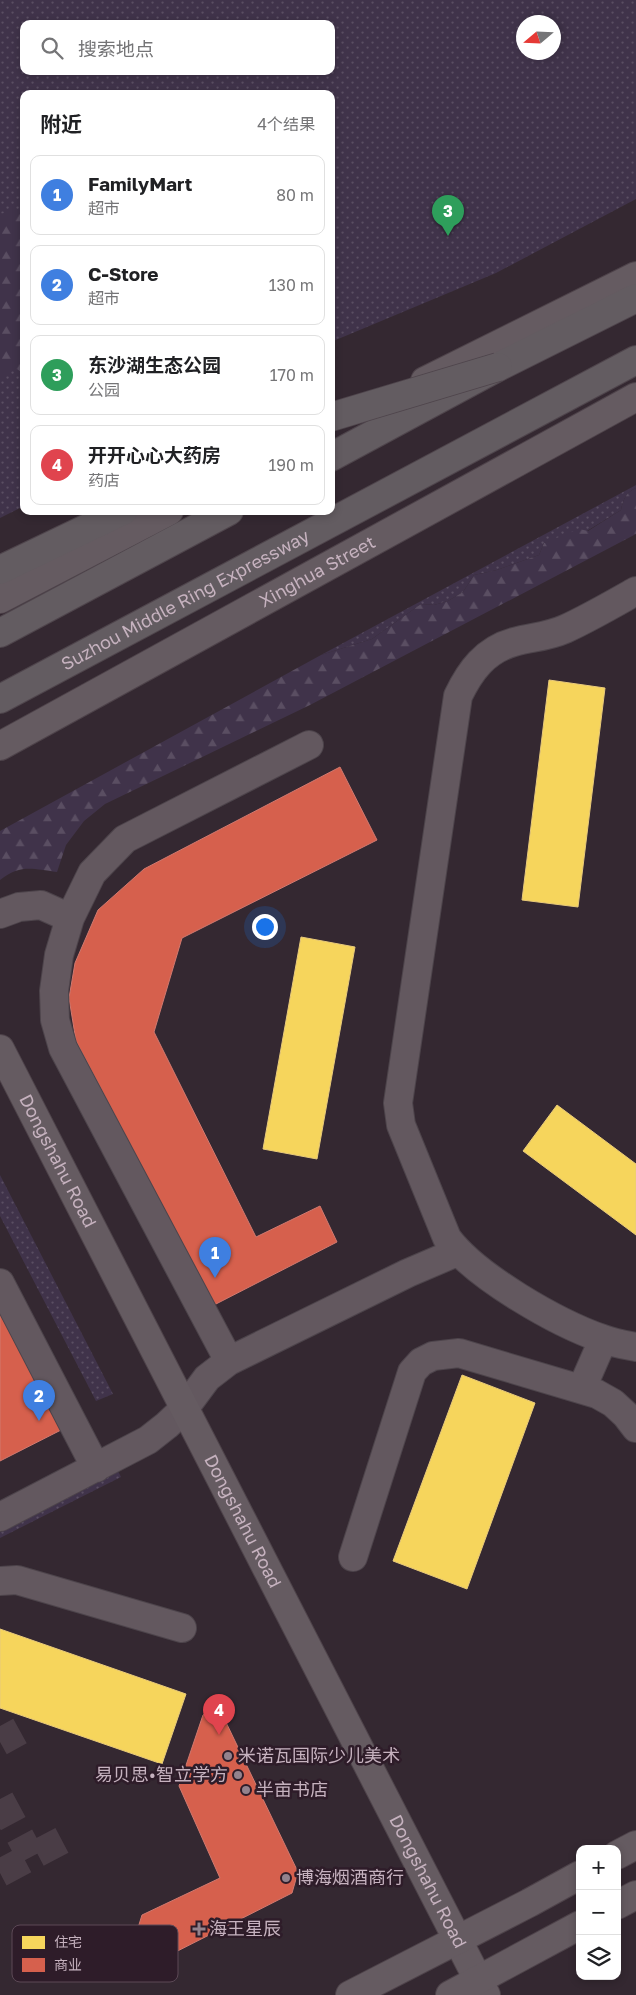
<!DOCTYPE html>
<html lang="zh">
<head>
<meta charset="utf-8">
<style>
	:root { --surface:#fff; --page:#f2f2f2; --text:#202124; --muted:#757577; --line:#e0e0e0; --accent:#93828d }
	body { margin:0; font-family:"Golos Text","Noto Sans SC",sans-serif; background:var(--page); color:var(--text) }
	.controls { position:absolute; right:15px; bottom:15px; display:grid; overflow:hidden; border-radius:10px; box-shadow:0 2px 8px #0003 }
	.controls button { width:45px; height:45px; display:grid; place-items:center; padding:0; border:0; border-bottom:1px solid var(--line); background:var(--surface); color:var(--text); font:25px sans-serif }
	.compass { position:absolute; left:516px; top:15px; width:45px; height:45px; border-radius:50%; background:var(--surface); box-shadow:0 2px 8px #0003; rotate:251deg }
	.you { position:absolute; left:264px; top:926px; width:18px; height:18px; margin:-12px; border:4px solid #fff; border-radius:50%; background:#1a73e8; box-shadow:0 0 0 8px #1a73e833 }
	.badge { display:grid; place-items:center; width:32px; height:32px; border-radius:50%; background:var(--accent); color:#fff; font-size:16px; font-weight:700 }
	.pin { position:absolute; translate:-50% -41px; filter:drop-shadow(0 1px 2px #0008) }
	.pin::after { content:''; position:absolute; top:26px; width:18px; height:15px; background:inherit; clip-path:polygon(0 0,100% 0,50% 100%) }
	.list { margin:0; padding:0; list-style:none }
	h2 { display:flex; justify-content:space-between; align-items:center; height:65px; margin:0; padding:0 20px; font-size:21px }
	h2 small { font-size:16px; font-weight:400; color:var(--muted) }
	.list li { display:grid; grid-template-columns:32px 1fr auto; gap:15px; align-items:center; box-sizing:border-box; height:80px; margin:0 10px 10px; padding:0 10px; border:1px solid var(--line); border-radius:10px }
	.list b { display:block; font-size:19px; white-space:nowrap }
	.list p { margin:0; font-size:16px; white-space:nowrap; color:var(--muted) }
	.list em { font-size:16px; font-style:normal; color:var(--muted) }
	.icon { flex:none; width:28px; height:28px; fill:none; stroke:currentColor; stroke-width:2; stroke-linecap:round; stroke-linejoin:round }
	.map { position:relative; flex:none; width:636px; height:1995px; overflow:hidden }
	.search { position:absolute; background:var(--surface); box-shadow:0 2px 8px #0003; left:20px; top:20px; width:315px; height:55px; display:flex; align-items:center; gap:12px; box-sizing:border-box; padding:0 18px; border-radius:10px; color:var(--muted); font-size:19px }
	.panel { position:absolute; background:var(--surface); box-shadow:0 2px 8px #0003; left:20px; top:90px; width:315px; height:425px; border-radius:10px }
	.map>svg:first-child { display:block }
</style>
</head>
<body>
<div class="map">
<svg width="636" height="1995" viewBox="0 0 636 1995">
	<defs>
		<pattern id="green-dots" width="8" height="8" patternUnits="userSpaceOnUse" patternTransform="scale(1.25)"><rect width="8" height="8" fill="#40334a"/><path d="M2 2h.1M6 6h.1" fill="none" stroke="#5a4e62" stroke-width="1.8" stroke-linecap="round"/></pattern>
		<pattern id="forest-firs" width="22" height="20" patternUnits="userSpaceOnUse" patternTransform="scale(1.25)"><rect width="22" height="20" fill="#40334a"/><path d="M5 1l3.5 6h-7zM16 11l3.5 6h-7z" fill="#5a4e62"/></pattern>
	</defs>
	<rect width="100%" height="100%" fill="#342831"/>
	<path fill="url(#green-dots)" fill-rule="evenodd" d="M0,0h636v199l-140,74 -165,69v-248h-307v412l-24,12zM524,22h30v30h-30zM24,24h307v47h-307z
		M636,485v3c-10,4 -13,12 -15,22l-34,21 -43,12 -5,12 -42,15 -23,5 -11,17 -15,9 -14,4 -13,-1 -49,35 -51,16z
		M0,1175l113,219 -17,7 -96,-185z
		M117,1469l4,8 -121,61v-11z"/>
	<path fill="url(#forest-firs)" d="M24,208v166l-7,-5 -17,7v-162z
		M636,488v46l-326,171 -205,99 -21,17 -18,24 -9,27c-25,-3 -36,-8 -57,8v-49l321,-176 51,-16 49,-35 13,1 14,-4 15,-9 11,-17 23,-5 42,-15 5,-12 35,-14 9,2 33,-21c2,-10 5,-18 15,-22z"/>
	<path fill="#f6d55c" stroke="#e8ca7a" d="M549,680l56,8 -27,219 -56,-7z
		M301,937l54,10 -38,212 -54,-10z
		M557,1105l79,59v71l-113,-84z
		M462,1375l73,28 -68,186 -74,-28z
		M0,1629l186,65 -24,70 -162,-56z"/>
	<path fill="#d6604d" stroke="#d1796f" d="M340,767l37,73 -195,98 -28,94 102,205 64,-31 17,36 -123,63 -138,-264 -7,-43 6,-35 23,-53 46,-41z
		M0,1309l63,120 -63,32z
		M213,1710l9,4 76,158 -6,21 -148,75 -12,-21 10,-32 78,-37 -41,-92 24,-71 5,-4z"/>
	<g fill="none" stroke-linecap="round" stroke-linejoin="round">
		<path stroke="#4a3d46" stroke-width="28" stroke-dasharray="28 14" stroke-linecap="butt" d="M0,1742l20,-11
			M0,1799l31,58
			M0,1873l74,-39"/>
		<defs>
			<path id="minor" d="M636,591c-23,13 -47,27 -71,38 -18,8 -33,8 -51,13 -29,8 -44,29 -56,54l-60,407 3,22 46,113c29,39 110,85 156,101 10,4 22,6 33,8
				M0,914l19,-7 22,-2 29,13
				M0,1283l96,185
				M229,1361l-166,-313 -8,-28 -1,-29 5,-36 11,-37 22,-45 33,-34 184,-94
				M582,1388l21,-48
				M0,1517l148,-77 19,-15 17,-16 23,-31 22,-17 179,-88 49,-21
				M353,1557l59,-185 9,-10 12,-6 26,-3 138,41 16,9 13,12 10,13
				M0,1581l17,-1 165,48"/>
			<g id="major">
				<path d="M425,381l211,-105"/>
				<path d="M0,599l169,-88"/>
				<path id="s1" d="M0,746l636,-349"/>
				<path id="s2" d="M0,1049l486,946"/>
				<path d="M617,1855l19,-10"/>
				<path d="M617,1905l19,-10"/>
				<path d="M350,1995l179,-92 51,-28"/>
				<path d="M450,1995l130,-70"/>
			</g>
			<g id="highway">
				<path d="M331,457l167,-90 138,-69"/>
				<path d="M0,570l123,-59"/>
				<path d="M0,633l229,-122"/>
				<path id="s3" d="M0,699l636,-339"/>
			</g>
		</defs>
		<use href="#minor" stroke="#4d444b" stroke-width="30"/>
		<use href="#major" stroke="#4e434a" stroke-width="30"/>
		<use href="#highway" stroke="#4f454c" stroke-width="30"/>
		<use href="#minor" stroke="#63585f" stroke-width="28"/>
		<use href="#major" stroke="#655b61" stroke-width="28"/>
		<use href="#highway" stroke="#635c61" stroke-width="28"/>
		<defs>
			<path id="highway-bridge" d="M331,417l167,-50"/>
		</defs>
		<use href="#highway-bridge" stroke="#4f454c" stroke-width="30" stroke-linecap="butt"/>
		<use href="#highway-bridge" stroke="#635c61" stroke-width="28"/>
	</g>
	<g fill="#93828d" stroke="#2e1c29" stroke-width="2">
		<circle cx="228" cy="1756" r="5"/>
		<circle cx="238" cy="1775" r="5"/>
		<circle cx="246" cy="1790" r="5"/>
		<circle cx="286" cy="1878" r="5"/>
		<path d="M196.5 1921.5h5v5h5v5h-5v5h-5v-5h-5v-5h5z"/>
	</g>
	<g text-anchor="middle" stroke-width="5" stroke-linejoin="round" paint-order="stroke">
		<g font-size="18" fill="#c6b2bf" stroke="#2e1c29">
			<text dy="6" stroke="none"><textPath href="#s1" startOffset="362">Xinghua Street</textPath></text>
			<text dy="6" stroke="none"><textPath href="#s3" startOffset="210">Suzhou Middle Ring Expressway</textPath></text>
			<text dy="6" stroke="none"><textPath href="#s2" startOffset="126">Dongshahu Road</textPath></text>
			<text dy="6" stroke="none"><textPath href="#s2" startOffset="531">Dongshahu Road</textPath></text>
			<text dy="6" stroke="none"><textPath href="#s2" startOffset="936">Dongshahu Road</textPath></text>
		</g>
		<g font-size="18" fill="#c6b2bf" stroke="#2e1c29" text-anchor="start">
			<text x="238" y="1762">米诺瓦国际少儿美术</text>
			<text x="228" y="1781" text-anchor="end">易贝思•智立学方</text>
			<text x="256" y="1796">半亩书店</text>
			<text x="296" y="1884">博海烟酒商行</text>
			<text x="209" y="1935">海王星辰</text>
		</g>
	</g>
	<rect x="12" y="1925" width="166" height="57" rx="8" fill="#2e1c29" stroke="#5c4956" stroke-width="1"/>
	<rect x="22" y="1936" width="23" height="13" fill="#f6d55c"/>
	<rect x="22" y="1958" width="23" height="14" fill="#d6604d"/>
	<g font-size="14" fill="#c6b2bf">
		<text x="54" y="1947">住宅</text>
		<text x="54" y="1970">商业</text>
	</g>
</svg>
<div class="controls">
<button>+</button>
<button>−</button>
<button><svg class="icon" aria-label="layers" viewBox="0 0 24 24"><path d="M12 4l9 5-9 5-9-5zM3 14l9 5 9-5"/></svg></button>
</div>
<svg class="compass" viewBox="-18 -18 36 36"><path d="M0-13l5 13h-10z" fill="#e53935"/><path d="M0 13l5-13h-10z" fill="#757577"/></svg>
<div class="you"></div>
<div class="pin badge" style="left:215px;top:1278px;background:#3f7fe0">1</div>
<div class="pin badge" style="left:39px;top:1421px;background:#3f7fe0">2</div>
<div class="pin badge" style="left:448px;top:236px;background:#2e9e5b">3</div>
<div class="pin badge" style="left:219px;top:1735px;background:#e0444e">4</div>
<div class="search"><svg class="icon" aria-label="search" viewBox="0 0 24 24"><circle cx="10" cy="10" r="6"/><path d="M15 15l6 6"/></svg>搜索地点</div>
<section class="panel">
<h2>附近<small>4个结果</small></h2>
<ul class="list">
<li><span class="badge" style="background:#3f7fe0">1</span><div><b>FamilyMart</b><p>超市</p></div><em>80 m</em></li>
<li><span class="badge" style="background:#3f7fe0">2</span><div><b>C-Store</b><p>超市</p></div><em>130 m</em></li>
<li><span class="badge" style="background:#2e9e5b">3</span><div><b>东沙湖生态公园</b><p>公园</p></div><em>170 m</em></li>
<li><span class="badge" style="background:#e0444e">4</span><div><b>开开心心大药房</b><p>药店</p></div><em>190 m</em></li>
</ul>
</section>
</div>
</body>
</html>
